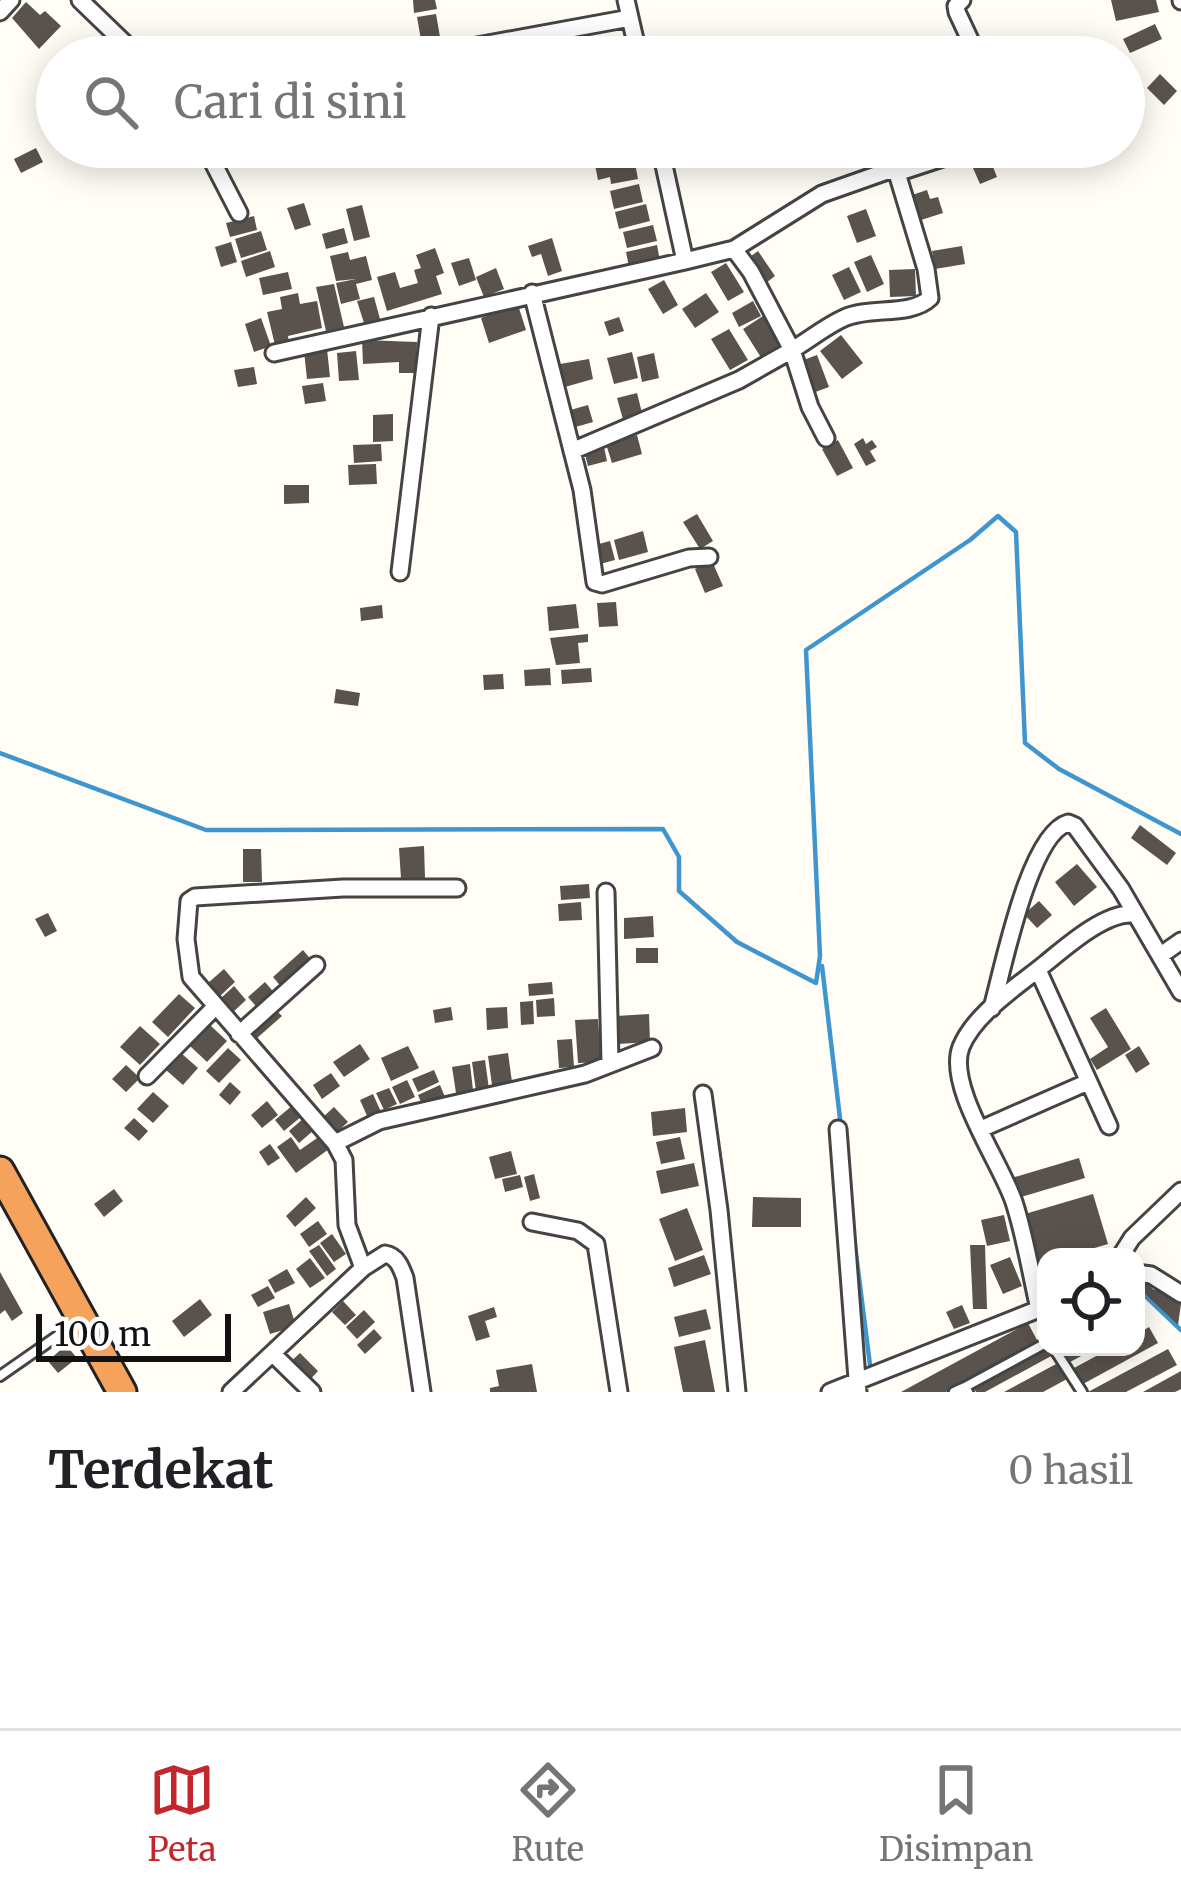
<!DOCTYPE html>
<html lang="id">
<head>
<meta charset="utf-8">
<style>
	:root { --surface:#fff; --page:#f6f6f6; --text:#202124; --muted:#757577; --line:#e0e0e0; --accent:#c4262e }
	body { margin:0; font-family:Merriweather,serif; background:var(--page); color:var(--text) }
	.controls { position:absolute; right:36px; bottom:36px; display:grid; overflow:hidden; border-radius:24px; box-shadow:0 6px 30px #0003 }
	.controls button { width:108px; height:108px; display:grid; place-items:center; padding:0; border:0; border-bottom:3px solid var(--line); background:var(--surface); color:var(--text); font:60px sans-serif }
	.scale { position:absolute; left:36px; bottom:30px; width:195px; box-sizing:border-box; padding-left:12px; border:6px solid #111; border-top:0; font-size:33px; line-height:42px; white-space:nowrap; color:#111; -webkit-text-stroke:9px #fff; paint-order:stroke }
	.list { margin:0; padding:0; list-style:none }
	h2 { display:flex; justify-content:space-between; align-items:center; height:156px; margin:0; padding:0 48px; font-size:51px }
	h2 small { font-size:39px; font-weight:400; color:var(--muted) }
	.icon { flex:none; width:66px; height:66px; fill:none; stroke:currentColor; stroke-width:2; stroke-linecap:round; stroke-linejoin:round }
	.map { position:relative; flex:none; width:1181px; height:1392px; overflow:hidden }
	.search { position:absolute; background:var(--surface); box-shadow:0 6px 30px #0003; left:36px; right:36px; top:36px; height:132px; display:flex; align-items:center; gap:30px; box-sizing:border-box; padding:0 42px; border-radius:66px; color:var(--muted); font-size:45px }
	.sheet { height:336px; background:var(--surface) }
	nav { display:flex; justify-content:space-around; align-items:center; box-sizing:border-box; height:168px; border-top:3px solid var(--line); background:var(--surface); font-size:33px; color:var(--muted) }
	nav a { display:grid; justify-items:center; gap:6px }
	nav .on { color:var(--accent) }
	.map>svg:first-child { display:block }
</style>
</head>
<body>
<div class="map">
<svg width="1181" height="1392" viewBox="0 0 1181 1392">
	<rect width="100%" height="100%" fill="#fffdf5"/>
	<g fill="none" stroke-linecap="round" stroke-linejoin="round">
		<path stroke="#3f96cf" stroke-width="4.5" d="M0,753l206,77 457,-1 16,28v34l58,51 79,41 4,-27 -14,-306 164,-110 28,-24 18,16 9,211 34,26 122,65
			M822,966l19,161
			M852,1222l18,143
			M1136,1287l45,43"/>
	</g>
	<path fill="#5a524d" d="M413,0h22l2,9 -23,4z
		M1111,0h45l3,12 -43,9z
		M26,2l14,13 5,-4 16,15 -22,23 -27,-31z
		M436,14l4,23 -19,3 -4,-23z
		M1155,24l7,15 -32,14 -7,-14z
		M1160,74l17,17 -13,14 -17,-17z
		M632,147l6,32 -27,5 -1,-7 -12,3 -5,-25z
		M36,148l7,14 -22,11 -7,-14z
		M987,152l10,25 -17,7 -11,-25z
		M639,184l4,18 -29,7 -4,-18z
		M927,190l3,9 8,-2 5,16 -25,8 -9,-25z
		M304,203l7,22 -16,5 -8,-22z
		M646,204l4,17 -31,8 -4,-17z
		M362,205l8,32 -16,4 -8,-32z
		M866,209l10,27 -19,7 -10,-27z
		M254,216l3,14 -27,7 -4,-14z
		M653,225l4,16 -30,7 -4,-16z
		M344,228l4,15 -22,6 -4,-15z
		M261,231l6,19 -26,8 -6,-19z
		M552,238l10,33 -14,5 -7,-22 -9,3 -4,-11z
		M231,242l6,20 -16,5 -6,-20z
		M657,245l3,16 -31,6 -3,-15z
		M962,246l3,18 -30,5 -3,-18z
		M435,248l9,25 -8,3 6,18 -55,17 -10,-34 18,-5 5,16 18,-5 -4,-13 7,-2 -5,-13z
		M270,251l5,16 -29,10 -5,-16z
		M758,251l17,25 -13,10 -18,-25z
		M348,252l2,8 16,-4 6,24 -16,4 4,15 -19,5 -5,-21 20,-4 -20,2 -6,-25z
		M871,255l13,29 -17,8 -13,-30z
		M469,258l7,22 -17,6 -8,-23z
		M726,263l18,29 -16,9 -17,-29z
		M849,267l12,25 -17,8 -12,-25z
		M496,268l8,21 -20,8 -8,-20z
		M915,269l1,27 -26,1 -1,-27z
		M288,272l4,17 -29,6 -4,-17z
		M664,280l14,25 -15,9 -15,-25z
		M334,284l10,43 -18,4 -10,-44z
		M298,293l2,11 17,-3 5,27 -34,8 1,6 -14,3 -8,-33 15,-3 -2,-12z
		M706,293l13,19 -24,16 -13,-19z
		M374,297l6,22 -16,4 -7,-22z
		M753,301l8,15 -22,11 -7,-14z
		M518,305l8,25 -37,13 -8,-25z
		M763,316l20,30 -21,13 -19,-30z
		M619,317l5,14 -15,5 -5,-14z
		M261,318l10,28 -17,6 -9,-28z
		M729,329l19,31 -18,10 -19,-31z
		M841,335l22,28 -21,16 -22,-28z
		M362,340l55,2 -1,31h-17v-11l-36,2z
		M327,349l3,28 -23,2 -3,-28z
		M356,351l3,29 -20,1 -2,-28z
		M632,352l6,26 -24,6 -7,-26z
		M654,353l5,25 -17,4 -5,-25z
		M817,355l12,32 -19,7 -12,-32z
		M589,359l4,20 -28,8 -5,-23z
		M254,367l3,17 -19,3 -4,-17z
		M323,383l3,18 -21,3 -3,-18z
		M637,393l6,24 -19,6 -7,-25z
		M588,405l5,17 -21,6 -5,-17z
		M393,414v27l-20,1v-27z
		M637,435l5,19 -30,9 -6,-19z
		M863,438l3,6 6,-4 5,7 -7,4 6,10 -10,5 -12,-22z
		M838,440l15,28 -16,8 -15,-27z
		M381,444l1,17 -28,2 -1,-18z
		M604,447l3,14 -19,5 -4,-15z
		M376,464l1,20 -28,1 -1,-20z
		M284,485h25v18l-25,1z
		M697,514l16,27 -13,8 -17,-27z
		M643,531l5,21 -29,8 -5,-20z
		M610,541l5,19 -15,4 -5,-19z
		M712,561l11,25 -18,7 -10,-24z
		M616,602l2,24 -19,1 -2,-24z
		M576,604l3,24 -30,3 -2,-24z
		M382,605l1,13 -22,3 -1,-13z
		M588,634v8l-10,1 2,20 -24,2 -6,-27z
		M550,668l1,17 -26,1 -1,-16z
		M591,668l1,14 -30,2 -1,-14z
		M503,674l1,15 -20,1 -1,-15z
		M336,689l24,4 -2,13 -24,-3z
		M1140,825l36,28 -9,12 -36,-27z
		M424,846l1,32 -24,1 -2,-31z
		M243,849h18l1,33h-19z
		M1077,864l20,23 -23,19 -19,-24z
		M589,884l1,14 -29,2 -1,-14z
		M1039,901l13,14 -15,13 -13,-14z
		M581,902l1,18 -23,1 -1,-17z
		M48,913l9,18 -12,6 -10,-18z
		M653,916l1,21 -30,2v-21z
		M636,948h22v15h-22z
		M303,950l10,12 -30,27 -10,-12z
		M224,969l11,13 -15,14 -12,-13z
		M265,982l12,14 -17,15 -12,-14z
		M552,982l1,12 -24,2 -1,-12z
		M234,986l12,14 -14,13 -12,-14z
		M179,994l16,14 -27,29 -16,-15z
		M554,998l1,18 -18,1 -1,-17z
		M533,1001l1,23 -13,1 -1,-23z
		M273,1007l9,9 -26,23 -8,-9z
		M451,1007l2,13 -18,3 -2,-13z
		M507,1007l1,21 -21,2 -1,-22z
		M1106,1008l25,41 -34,21 -7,-11 18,-12 -18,-29z
		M649,1014l1,28 -32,2 -2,-28z
		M598,1019l3,43 -23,1 -3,-43z
		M210,1025l17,16 -20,21 -17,-16z
		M140,1026l20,18 -20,21 -20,-18z
		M572,1039l2,28 -15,1 -2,-28z
		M360,1044l10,15 -26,18 -11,-15z
		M408,1046l11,22 -28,13 -10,-23z
		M1139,1046l11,18 -14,9 -11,-18z
		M228,1048l13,12 -22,23 -13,-12z
		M181,1053l17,15 -15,17 -17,-15z
		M508,1053l4,29 -20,3 -4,-29z
		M485,1060l4,29 -13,2 -4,-29z
		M470,1064l3,26 -17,3 -4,-26z
		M126,1065l14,13 -14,14 -14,-13z
		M434,1070l5,12 -21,10 -6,-13z
		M331,1073l9,13 -18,13 -9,-14z
		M407,1080l8,17 -15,7 -8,-17z
		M230,1082l11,10 -11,13 -11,-10z
		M440,1085l5,12 -22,10 -5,-12z
		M389,1088l8,16 -13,6 -8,-17z
		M153,1092l16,14 -16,17 -16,-14z
		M373,1094l8,18 -13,6 -8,-18z
		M267,1101l11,14 -16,13 -11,-13z
		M293,1105l9,11 -18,15 -9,-11z
		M334,1107l14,15 -12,11 -14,-15z
		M685,1108l2,24 -34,4 -2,-24z
		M134,1118l14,13 -9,10 -15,-13z
		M304,1118l10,12 -15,13 -10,-12z
		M320,1136l9,13 -33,24 -19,-26 14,-10 9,13z
		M680,1137l5,22 -24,5 -5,-22z
		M270,1144l10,14 -12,8 -9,-14z
		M511,1151l6,23 -22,5 -6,-22z
		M1079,1158l6,20 -71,21 -6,-20z
		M694,1163l5,23 -38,8 -5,-23z
		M534,1174l6,24 -10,3 -6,-24z
		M520,1175l3,12 -18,5 -3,-13z
		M114,1189l9,12 -19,16 -10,-13z
		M1093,1194l15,50 -44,13h-18v5l-14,5 -14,-51z
		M306,1197l10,11 -21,19 -9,-11z
		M753,1197l48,1v29h-49z
		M687,1208l16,42 -28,11 -16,-42z
		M1004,1215l6,26 -23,5 -6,-26z
		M318,1221l9,13 -18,13 -9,-13z
		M332,1234l14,20 -12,8 -14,-19z
		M319,1245l17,24 -9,7 -18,-25z
		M970,1245h15l2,64h-14z
		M704,1255l7,19 -37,13 -6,-19z
		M1010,1257l12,29 -19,8 -13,-29z
		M310,1258l15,20 -15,10 -14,-19z
		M287,1269l8,14 -20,10 -7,-13z
		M0,1272l23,41 -11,8 -7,-11 -5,4z
		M1136,1273l18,17 6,-7 21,21 -3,21 -42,-40z
		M268,1286l7,12 -17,9 -7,-12z
		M200,1299l12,16 -28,22 -12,-16z
		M343,1301l13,14 -11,10 -13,-13z
		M289,1304l7,22 -26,8 -7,-22z
		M962,1305l8,18 -16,6 -8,-17z
		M494,1307l3,10 -12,4 5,16 -14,4 -8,-25z
		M706,1309l5,20 -32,8 -5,-20z
		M364,1310l11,12 -18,17 -11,-12z
		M1028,1323l10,19 -92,50h-45z
		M1149,1327l9,16 -75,41 -9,-16 39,-21h23v-12z
		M374,1329l8,9 -17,16 -8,-9z
		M705,1340l10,52h-32l-9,-45z
		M66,1345l11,13 -19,15 -10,-12z
		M1046,1347l7,8 -68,37h-9l-4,-7z
		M1062,1347h36l-28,15z
		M1168,1349l9,16 -51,27h-38z
		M300,1353l18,18 -11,12 -19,-19z
		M1058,1363l9,16 -24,13h-39z
		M532,1364l5,28h-47v-4l9,-2 -3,-16z
		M1181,1371v18l-6,3h-32z"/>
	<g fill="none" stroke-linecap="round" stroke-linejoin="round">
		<defs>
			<path id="lane" d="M1053,1347l29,45
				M0,1376l76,-53
				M965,1387l81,-44
				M954,1392l11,-5 3,5"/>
			<path id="street" d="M80,0l59,57
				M626,0l13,57
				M962,0l-6,6 1,6 21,45
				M1181,0v1
				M0,12l11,-12
				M477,46l153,-28
				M416,57l61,-11 3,11
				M205,147l34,66
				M897,173l79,-26
				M685,261l49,-12 17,23 41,78c17,-10 34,-24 52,-32 26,-12 66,-1 86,-20l-4,-29 -29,-96 -7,-3 -68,24 -88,55
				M532,293l50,197 13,92 7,2 87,-26 20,-1
				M274,353l411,-92 -25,-114
				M572,451l167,-71 53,-30 18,57 16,31
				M400,572l31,-256
				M606,892l4,170
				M1161,955l20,-14
				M1038,970l71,156
				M992,1008c11,-39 37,-174 76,-185l7,3 46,63 60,103
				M239,1034l77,-69
				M147,1076l68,-69
				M703,1094l16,116 18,182
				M838,1129l20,263
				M981,1129l107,-47
				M335,1143l44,-22 206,-47 67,-26
				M532,1222l46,9 18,13 23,148
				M1120,1257l12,-19 49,-47
				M363,1268l-16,-43 -3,-65 -9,-17 -144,-166 -5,-38 3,-38 6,-4 148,-9h114
				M1136,1273l15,2 30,19
				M1039,1309c-8,-35 -14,-73 -25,-107 -13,-39 -68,-116 -53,-155 14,-34 57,-61 85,-84 21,-17 58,-50 86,-49
				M274,1355l38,37
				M231,1392l132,-124 22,-14c12,2 16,13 20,24l17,114
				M830,1392l214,-85"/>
			<path id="highway" d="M0,1171l122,221"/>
		</defs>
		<use href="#lane" stroke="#444" stroke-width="14"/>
		<use href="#street" stroke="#444" stroke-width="21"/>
		<use href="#highway" stroke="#222" stroke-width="33"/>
		<use href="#lane" stroke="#fff" stroke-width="8"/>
		<use href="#street" stroke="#fff" stroke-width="15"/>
		<use href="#highway" stroke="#f5a25d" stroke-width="27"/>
	</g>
</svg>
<div class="controls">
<button><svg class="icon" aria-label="locate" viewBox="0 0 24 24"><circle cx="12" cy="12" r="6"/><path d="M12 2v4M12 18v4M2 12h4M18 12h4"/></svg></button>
</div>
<div class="scale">100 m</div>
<div class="search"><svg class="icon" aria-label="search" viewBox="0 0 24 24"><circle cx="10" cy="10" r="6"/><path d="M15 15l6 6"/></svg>Cari di sini</div>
</div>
<section class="sheet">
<h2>Terdekat<small>0 hasil</small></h2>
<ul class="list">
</ul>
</section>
<nav>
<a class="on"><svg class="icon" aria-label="map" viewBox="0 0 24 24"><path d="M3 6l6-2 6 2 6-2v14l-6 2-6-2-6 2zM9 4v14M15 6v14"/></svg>Peta</a>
<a><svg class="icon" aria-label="directions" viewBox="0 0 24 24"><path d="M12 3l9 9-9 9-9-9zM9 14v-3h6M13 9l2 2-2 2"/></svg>Rute</a>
<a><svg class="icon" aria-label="saved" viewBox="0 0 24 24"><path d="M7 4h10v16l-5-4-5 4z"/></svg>Disimpan</a>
</nav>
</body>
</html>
